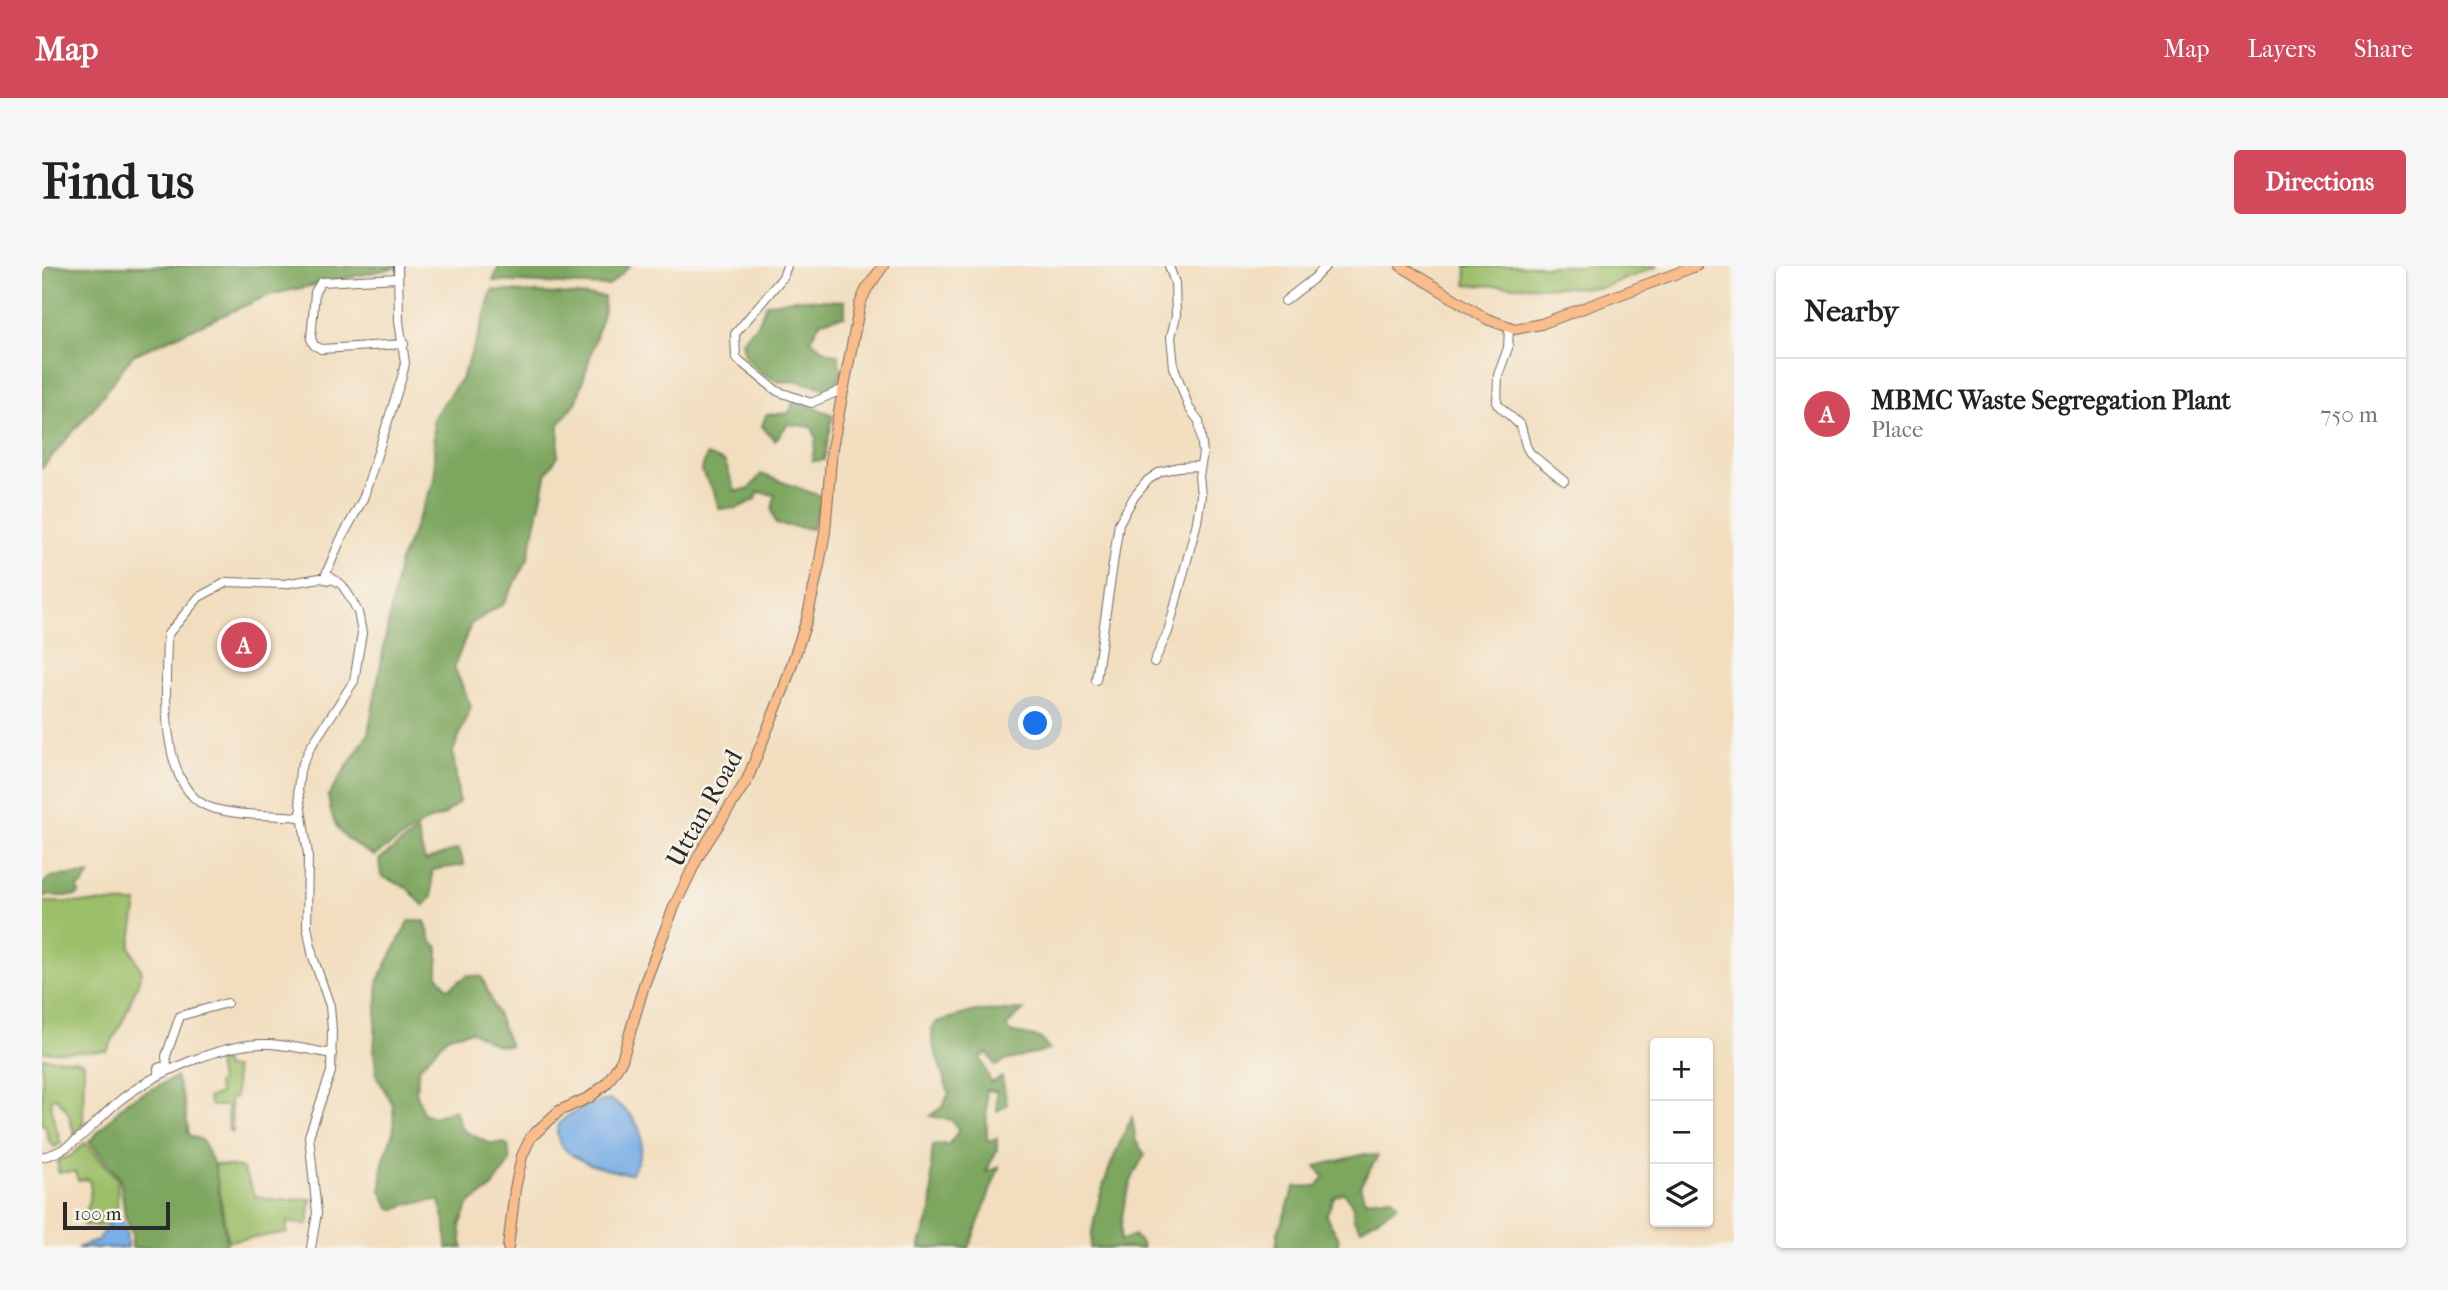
<!DOCTYPE html>
<html lang="en">
<head>
<meta charset="utf-8">
<style>
	:root { --surface:#fff; --page:#f6f6f6; --text:#222; --muted:#767676; --line:#e0e0e0; --accent:#d1495b }
	body { margin:0; font-family:"IM FELL French Canon",serif; background:var(--page); color:var(--text) }
	.controls { position:absolute; right:21px; bottom:21px; display:grid; overflow:hidden; border-radius:7px; box-shadow:0 2px 5px #0004 }
	.controls button { width:63px; height:63px; display:grid; place-items:center; padding:0; border:0; border-bottom:2px solid var(--line); background:var(--surface); color:var(--text); font:35px sans-serif }
	.scale { position:absolute; left:21px; bottom:18px; width:107px; box-sizing:border-box; padding-left:7px; border:4px solid #2b2b2b; border-top:0; font-size:19px; line-height:24px; white-space:nowrap; color:#2b2b2b; -webkit-text-stroke:5px #f7f3e8; paint-order:stroke }
	.you { position:absolute; left:994px; top:458px; width:24px; height:24px; margin:-18px; border:5px solid #fff; border-radius:50%; background:#1a73e8; box-shadow:0 0 0 10px #1a73e833 }
	.badge { display:grid; place-items:center; width:46px; height:46px; border-radius:50%; background:var(--accent); color:#fff; font-size:23px; font-weight:700 }
	.pin { position:absolute; translate:-50% -50%; border:4px solid #fff; box-shadow:0 2px 7px #0006 }
	.list { margin:0; padding:0; list-style:none }
	h2 { display:flex; justify-content:space-between; align-items:center; height:91px; margin:0; padding:0 28px; font-size:30px }
	h2 small { font-size:23px; font-weight:400; color:var(--muted) }
	.list li { display:grid; grid-template-columns:46px 1fr auto; gap:21px; align-items:center; box-sizing:border-box; height:112px; padding:0 28px; border-top:2px solid var(--line) }
	.list b { display:block; font-size:26px; white-space:nowrap }
	.list p { margin:0; font-size:23px; white-space:nowrap; color:var(--muted) }
	.list em { font-size:23px; font-style:normal; color:var(--muted) }
	.icon { flex:none; width:38px; height:38px; fill:none; stroke:currentColor; stroke-width:2; stroke-linecap:round; stroke-linejoin:round }
	.map { position:relative; flex:none; width:1692px; height:982px; overflow:hidden; border-radius:7px }
	header { display:flex; align-items:center; gap:42px; box-sizing:border-box; height:98px; padding:0 35px; background:var(--accent); color:#fff }
	header strong { font-size:33px }
	nav { display:flex; gap:38px; margin-inline-start:auto; font-size:24px }
	.intro { display:flex; align-items:center; justify-content:space-between; box-sizing:border-box; height:168px; padding:0 42px }
	h1 { margin:0; font-size:49px }
	.button { padding:18px 32px; border-radius:7px; background:var(--accent); color:#fff; font-size:24px; font-weight:700 }
	main { display:flex; gap:42px; padding:0 42px }
	aside { flex:1; background:var(--surface); border-radius:7px; box-shadow:0 2px 5px #0004 }
	.map>svg:first-child { display:block }
</style>
</head>
<body>
<header>
<strong>Map</strong>
<nav><a>Map</a><a>Layers</a><a>Share</a></nav>
</header>
<div class="intro"><h1>Find us</h1><a class="button">Directions</a></div>
<main>
<div class="map">
<svg width="1692" height="982" viewBox="0 0 1692 982">
	<rect width="100%" height="100%" fill="#f7f3e8"/>
	<filter id="ink" filterUnits="userSpaceOnUse"><feTurbulence type="fractalNoise" baseFrequency=".0143" numOctaves="2"/><feDisplacementMap in="SourceGraphic" scale="14" xChannelSelector="R" yChannelSelector="G"/><feConvolveMatrix kernelMatrix="1 2 1 2 8 2 1 2 1" color-interpolation-filters="sRGB"/></filter>
	<filter id="wash" filterUnits="userSpaceOnUse"><feTurbulence type="fractalNoise" baseFrequency=".00686" numOctaves="4" result="noise"/><feDisplacementMap in="SourceGraphic" scale="28" xChannelSelector="R" yChannelSelector="G"/><feGaussianBlur stdDeviation="1.57" result="paint"/><feColorMatrix in="noise" values="0 0 0 0 0 0 0 0 0 0 0 0 0 0 0 0 0 1.4 0 .05"/><feComposite in="paint" operator="in"/></filter>
	<g filter="url(#wash)">
		<rect width="100%" height="100%" fill="#f2debf"/>
		<path fill="#9cbf6a" stroke="#64754a" stroke-width="2" d="M1425,0h192l-58,22 -135,-3z
			M0,636l95,1 -7,44 12,25 -18,46 -17,33 -65,1z
			M179,789l4,13h10l1,29 -6,2 3,33 -4,-1 -2,-25h-16l-3,-8 12,-4 -3,-10 3,-2 -4,-26z
			M0,792l32,2 10,3 -1,60 -8,13 -8,-26 -12,-13 -4,2 1,14 9,31 -7,3 -5,-6 -4,-16 -3,-1z
			M43,877l33,36 -1,34 -15,13 -19,-1 8,-35 -2,-11 -11,1 -3,-8h-17v-12l13,-4z
			M172,898l28,4 14,29 19,3 36,-1 -3,26 -21,-3v11l-59,8z"/>
		<path fill="#7da65e" stroke="#546844" stroke-width="2" d="M0,0h360l-133,29 -136,60 -38,51 -53,62z
			M457,0h131l-21,20 -116,-5z
			M450,24l112,7v13l-27,91 -18,23 -1,32 -11,16 -19,87 -24,44 -33,21 -17,43 17,39 -18,46 6,50 -15,13 -17,6 -53,35c-30,-18 -41,-23 -46,-60l40,-62 31,-170 36,-85 -2,-61 29,-41 18,-46z
			M752,33l51,2v15l-24,5 -11,19 18,12 10,3 4,18 -9,17 -37,-9 -17,1 -19,-10 -15,-15 -3,-16 17,-19 7,-18z
			M752,134l39,15 -9,45 -12,1 4,-22 -4,-12 -24,-3 -13,17 -13,-15 4,-11 23,-2z
			M665,189l18,7 10,29 14,-2 12,-15 62,23 -11,32 -36,-5 -4,-14 3,-15 -17,-3 -2,7 -18,9 -19,1 -5,-17 -13,-21z
			M375,565l8,30 33,-12 6,16 -32,5v27l-8,9 -18,-19 -25,-11 -2,-16z
			M48,608l-7,11 -5,2 1,7 -3,2h-34v-11l7,-7 7,-2z
			M367,655h16l6,20 7,6v29l10,13 20,-14 14,2 28,69 -14,-1 -25,-14 -23,5 -29,32 -3,23 7,22 11,4 21,-8 7,21 27,13h15l4,3 2,15 -18,27 -23,16 -9,21 3,23h-16l-1,-22 -7,-26 -32,4 -12,6 -6,-3 -8,-17 2,-27 11,-34 -1,-24 -16,-28 -3,-24 4,-73z
			M982,744l-18,16 4,6 30,6 9,12 -45,11 -8,5 -8,-13 -8,4 11,26 11,-6 5,28 -10,6 -1,-20 -10,-1 1,51 10,-3v12l-11,22 13,-5 -30,81h-49c1,-16 9,-24 11,-37 3,-22 -2,-44 2,-66l16,-1 10,-14 -8,-10 -21,-4 13,-10 6,-13 -17,-51v-14l5,-6 38,-11z
			M134,811l8,25 5,33 13,5 13,27 12,81h-95v-15l-7,-17 -5,-38 -31,-36 38,-41z
			M1090,851l4,24 9,14c-18,26 -24,55 -25,86l14,-6 9,11 -1,2h-52c4,-46 22,-90 42,-131z
			M1323,888l13,2 -18,30 5,14 27,-3 6,8 -37,24 -8,-11 1,-11 -11,-15 -9,5 -8,19 13,23 -3,9h-60l2,-16 17,-45 22,-1 7,-9 -8,-11z"/>
		<path fill="#79aee7" stroke="#526c89" stroke-width="2" d="M568,834c21,11 37,29 30,54 -3,8 -4,14 -10,20 -22,-3 -71,-14 -73,-41 0,-10 8,-16 16,-20 12,-7 23,-12 37,-13z
			M75,951c11,6 10,20 10,31h-50l20,-7 15,-22z"/>
	</g>
	<g filter="url(#ink)">
		<g fill="none" stroke-linecap="round" stroke-linejoin="round">
			<defs>
				<path id="minor" d="M745,0l-4,11 -48,57 1,24 41,33 34,12 33,-14
					M356,12l-77,4 -6,10 -4,47 3,6 7,4 83,-5
					M1243,35l28,-22 13,-13
					M1467,61l-1,21 -10,27 -1,29 24,22 5,20 4,7 34,28
					M1112,396l14,-30 29,-110 4,-27 -2,-19 4,-23 -4,-32 -10,-13 -15,-41 -3,-30 5,-21 -1,-33 -6,-17
					M1054,414l23,-157 15,-26 14,-17 12,-8 18,-5 22,-1
					M259,551c-28,-2 -59,-1 -86,-8 -58,-14 -49,-124 -48,-169l1,-6 31,-37 28,-15 57,2 36,-6 10,2
					M116,809v-7l9,-3 -1,-9 14,-40 47,-13
					M0,891c32,-6 53,-36 77,-56 35,-28 105,-59 149,-57 21,1 43,6 64,10
					M269,982l6,-35 -8,-77 22,-64 1,-42 -2,-24 -17,-49 -6,-31 1,-72 -10,-64 2,-20 10,-22 44,-67 8,-48 -4,-21 -8,-15 -8,-12 -16,-11 14,-33 23,-42 39,-122 3,-14 -6,-42 -1,-55"/>
				<path id="major" d="M1359,0l86,53 28,10 26,-5 155,-58
					M466,982l7,-59 7,-33 9,-19 28,-26 31,-14 17,-14 15,-23 22,-75 30,-78 25,-52 48,-75 37,-92 23,-69 12,-54 6,-33 7,-84 28,-144 6,-14 17,-24"/>
			</defs>
			<use href="#minor" stroke="#716a5f" stroke-width="10"/>
			<use href="#major" stroke="#716a5f" stroke-width="12"/>
			<use href="#minor" stroke="#fff" stroke-width="8"/>
			<use href="#major" stroke="#fabc8b" stroke-width="10"/>
		</g>
	</g>
	<g text-anchor="middle" stroke-width="5" stroke-linejoin="round" paint-order="stroke">
		<g font-size="26" fill="#2b2b2b" stroke="#f7f3e8">
			<text transform="translate(662 542) rotate(-61)" y="9">Uttan Road</text>
		</g>
	</g>
</svg>
<div class="controls">
<button>+</button>
<button>−</button>
<button><svg class="icon" aria-label="layers" viewBox="0 0 24 24"><path d="M12 4l9 5-9 5-9-5zM3 14l9 5 9-5"/></svg></button>
</div>
<div class="scale">100 m</div>
<div class="you"></div>
<div class="pin badge" style="left:202px;top:379px">A</div>
</div>
<aside>
<h2>Nearby<small></small></h2>
<ul class="list">
<li><span class="badge">A</span><div><b>MBMC Waste Segregation Plant</b><p>Place</p></div><em>750 m</em></li>
</ul>
</aside>
</main>
</body>
</html>
